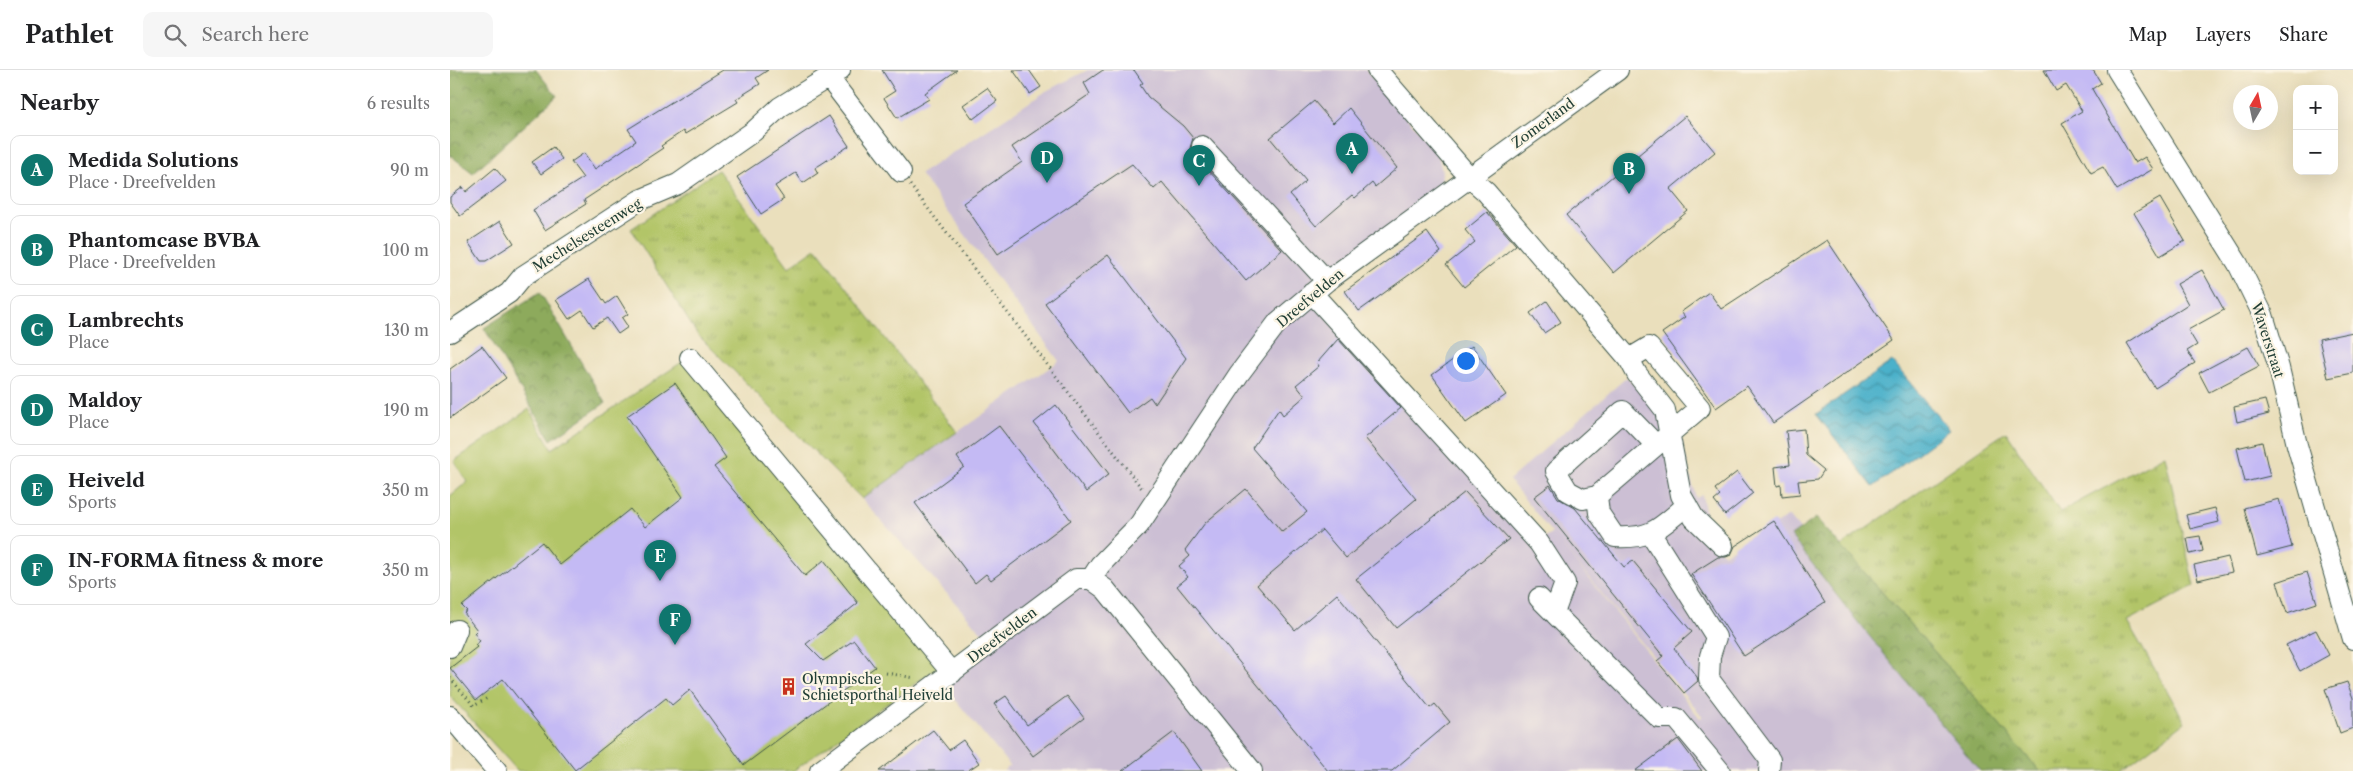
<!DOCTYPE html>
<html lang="en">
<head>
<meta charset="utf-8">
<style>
	:root { --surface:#fff; --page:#f6f6f6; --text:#202124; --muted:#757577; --line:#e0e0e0; --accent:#0f766e }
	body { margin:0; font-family:"Libre Caslon Text",serif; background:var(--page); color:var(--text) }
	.controls { position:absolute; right:15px; top:15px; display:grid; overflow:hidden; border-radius:10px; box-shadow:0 5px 20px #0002 }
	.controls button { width:45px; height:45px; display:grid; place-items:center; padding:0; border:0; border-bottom:1px solid var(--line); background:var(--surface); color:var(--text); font:25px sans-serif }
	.compass { position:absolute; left:1783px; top:15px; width:45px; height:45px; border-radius:50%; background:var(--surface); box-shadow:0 5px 20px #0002; rotate:9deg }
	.you { position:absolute; left:1015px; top:290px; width:18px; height:18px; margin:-12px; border:4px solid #fff; border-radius:50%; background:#1a73e8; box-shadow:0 0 0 8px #1a73e833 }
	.badge { display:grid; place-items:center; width:32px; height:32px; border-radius:50%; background:var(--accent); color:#fff; font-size:16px; font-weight:700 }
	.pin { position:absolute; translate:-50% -41px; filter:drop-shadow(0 1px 2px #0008) }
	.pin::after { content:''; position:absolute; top:26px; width:18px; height:15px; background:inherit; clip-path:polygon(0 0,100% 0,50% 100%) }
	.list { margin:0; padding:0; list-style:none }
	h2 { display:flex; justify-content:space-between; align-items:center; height:65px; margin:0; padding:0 20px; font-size:21px }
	h2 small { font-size:16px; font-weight:400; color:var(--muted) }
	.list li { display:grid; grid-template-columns:32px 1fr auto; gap:15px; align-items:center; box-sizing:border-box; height:70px; margin:0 10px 10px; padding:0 10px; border:1px solid var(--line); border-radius:10px }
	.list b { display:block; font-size:19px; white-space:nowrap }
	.list p { margin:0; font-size:16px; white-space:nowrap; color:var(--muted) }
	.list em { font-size:16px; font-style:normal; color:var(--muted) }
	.icon { flex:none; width:28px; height:28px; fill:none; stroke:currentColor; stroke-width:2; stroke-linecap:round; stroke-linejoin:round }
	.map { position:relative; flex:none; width:1903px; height:701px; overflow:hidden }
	header { display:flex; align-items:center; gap:30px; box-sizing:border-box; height:70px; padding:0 25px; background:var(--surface); border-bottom:1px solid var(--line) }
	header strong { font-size:24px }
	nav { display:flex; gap:28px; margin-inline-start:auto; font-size:18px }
	.search { width:350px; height:45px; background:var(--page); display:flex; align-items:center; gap:12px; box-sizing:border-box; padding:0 18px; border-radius:10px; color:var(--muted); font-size:19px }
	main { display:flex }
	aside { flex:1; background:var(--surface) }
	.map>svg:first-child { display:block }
</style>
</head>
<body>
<header>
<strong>Pathlet</strong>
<div class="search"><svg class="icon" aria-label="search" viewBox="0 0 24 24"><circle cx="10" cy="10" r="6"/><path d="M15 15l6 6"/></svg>Search here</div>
<nav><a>Map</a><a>Layers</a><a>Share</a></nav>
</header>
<main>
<aside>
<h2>Nearby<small>6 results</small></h2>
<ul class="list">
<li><span class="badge">A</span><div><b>Medida Solutions</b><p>Place · Dreefvelden</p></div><em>90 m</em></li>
<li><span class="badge">B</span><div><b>Phantomcase BVBA</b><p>Place · Dreefvelden</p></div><em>100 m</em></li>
<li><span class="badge">C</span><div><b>Lambrechts</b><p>Place</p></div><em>130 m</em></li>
<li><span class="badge">D</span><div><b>Maldoy</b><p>Place</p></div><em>190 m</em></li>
<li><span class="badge">E</span><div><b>Heiveld</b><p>Sports</p></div><em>350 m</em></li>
<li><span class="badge">F</span><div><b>IN-FORMA fitness &amp; more</b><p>Sports</p></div><em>350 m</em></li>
</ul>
</aside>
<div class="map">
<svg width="1903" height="701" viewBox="0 0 1903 701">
	<defs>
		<pattern id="grass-tufts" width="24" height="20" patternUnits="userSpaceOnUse" patternTransform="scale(1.25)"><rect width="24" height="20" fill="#b2c568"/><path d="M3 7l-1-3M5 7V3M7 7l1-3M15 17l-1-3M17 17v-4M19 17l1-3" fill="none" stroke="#90a156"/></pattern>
		<pattern id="forest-crowns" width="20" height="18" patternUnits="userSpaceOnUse" patternTransform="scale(1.25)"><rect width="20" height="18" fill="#8daa5c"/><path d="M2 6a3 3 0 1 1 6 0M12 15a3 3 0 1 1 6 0" fill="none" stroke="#738c4d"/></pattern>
		<pattern id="water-waves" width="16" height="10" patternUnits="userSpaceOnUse" patternTransform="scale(1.25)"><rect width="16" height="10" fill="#4bb1ca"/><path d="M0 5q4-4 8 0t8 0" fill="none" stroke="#3e91a5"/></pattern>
	</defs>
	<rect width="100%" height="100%" fill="#fcf5e5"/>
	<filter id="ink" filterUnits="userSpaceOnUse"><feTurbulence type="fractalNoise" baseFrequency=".02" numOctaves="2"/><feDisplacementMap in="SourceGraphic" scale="10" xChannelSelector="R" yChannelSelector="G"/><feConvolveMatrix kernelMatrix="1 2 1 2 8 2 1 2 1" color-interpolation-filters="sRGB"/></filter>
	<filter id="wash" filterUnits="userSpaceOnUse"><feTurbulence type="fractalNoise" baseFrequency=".0096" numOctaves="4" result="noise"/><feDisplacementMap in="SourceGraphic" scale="20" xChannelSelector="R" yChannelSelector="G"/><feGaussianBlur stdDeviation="1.12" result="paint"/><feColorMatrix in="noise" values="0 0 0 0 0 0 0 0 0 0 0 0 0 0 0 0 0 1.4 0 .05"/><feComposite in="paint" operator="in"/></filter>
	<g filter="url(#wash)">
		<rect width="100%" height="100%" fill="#eadfbc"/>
		<path fill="#ccbfd4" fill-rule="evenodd" d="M638,0h278l72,84 4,18 -1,12 -13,17 -120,82 227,263 17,-13 -43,-53 118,-103 54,61 15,60 6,-3 9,45 13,14 65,-38 210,255h-996l7,-5 -76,-92 50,-39 -122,-136 197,-138 -139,-187 128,-84zM1108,470l144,176v1l-2,1z"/>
		<path fill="url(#grass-tufts)" stroke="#68814e" d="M268,100l71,97 27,-19 141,184 -95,67 -165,-165 -66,-105z
			M1556,362l54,80 105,-57 29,131 -67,35 58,101 -65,49h-80l-199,-225z"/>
		<path fill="url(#forest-crowns)" stroke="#567448" d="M0,0h86l21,26 -84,77 -23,-18z
			M90,222l65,111 -54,37 -67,-112z
			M1366,448l25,28 199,225h-60l-132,-161 -57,-74z"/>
		<path fill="#b2c568" stroke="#68814e" d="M235,290l256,305 -148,106h-275l-68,-75v-200l17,-14 -13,-21 75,-52 23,40z"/>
		<path fill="url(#water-waves)" stroke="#35777f" d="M1442,291l57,69 -76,57 -57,-73z"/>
		<g id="blocks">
			<path fill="#c4baf4" d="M273,0h45l-12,8 4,6 -24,15 2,3 -53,32 -2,-3 -22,15 2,2 -79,52 2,4 -41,26 -12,-20 50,-32 -12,-16 13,-9 11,16 41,-28 -8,-12z
				M432,0h75l-32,23 4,6 -32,19 -13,-20 11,-7z
				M563,0h16l12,17 -11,7z
				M653,0h31l9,13 -3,2 8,12 35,29 10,12 -3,10 3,6 89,96 -36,31 -84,-99 -8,7 -22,-25 -134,90 -35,-51 59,-41 -10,-15 78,-53 -6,-11z
				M1594,0h49l8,13 -9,6 43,74 10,-6 8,12 -36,21 -14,-23 -12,6 -29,-50 20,-12 -16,-26 -10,6z
				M537,18l10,13 -24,18 -10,-14z
				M864,31l19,22 16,-15 48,60 -22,19 -3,-4 -17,15 -3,-3 -36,31 -26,-31 16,-14 -36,-43z
				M379,46l20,30 -34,22 3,5 -15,10 -7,-10 -21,13 9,13 -23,15 -24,-37z
				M1235,46l30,36 -45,37 18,22 -74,62 -48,-58z
				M103,77l9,12 -21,15 -9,-12z
				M45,98l11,13 -46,35 -10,-14v-5l13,-10 3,5z
				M1710,128l25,43 -25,15 -26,-43z
				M1037,142l29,33 -52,42 -18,-22 29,-23 -10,-12z
				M50,151l14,22 -28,18h-5l-13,-19z
				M977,162l14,20 -82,59 -14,-20z
				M1377,170l67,100 -121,83 -26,-37 -31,22 -54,-75 23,-16 -4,-5 28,-20 12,17z
				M658,185l78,103 -31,46 -5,-7 -22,16 -83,-110z
				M1752,200l22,40 -36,20 9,15 -10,6 8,12 -40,25 -28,-45 61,-39 -11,-20z
				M139,209l17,25 11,-8 11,18 -6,4 6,9 -10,7 -11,-16 -14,9 -11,-17 -13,9 -13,-19z
				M1097,231l14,21 -17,11 -14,-20z
				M1903,262v41l-25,5 -9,-39z
				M888,269l63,69 -36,30 51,61 -70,59 -24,-28 -65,55 38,45 42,-36 93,114 5,-4 15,18 -58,49h-64l-151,-185 11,-9 -9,-11 11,-10 -5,-6 20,-27 41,-34 36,43 25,-20 -55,-64 27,-39 4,6 22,-19 -9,-11 23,-19 -2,-3z
				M32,276l24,32 -56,40v-49z
				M1022,276l34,49 -40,28 -34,-48z
				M1798,277l11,19 -50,26 -10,-19z
				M225,313l51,75 -12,9 91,109 19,-16 34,43 -52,41 17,17 31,-21 21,27 -131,98 -54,-75 -18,15 -6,-7 -91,72 -72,-91 -27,21 -26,-32 27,-21 -2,-2 5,-4 -6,-8 3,-3 -13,-17 3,-2 -5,-5 80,-64 18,23 70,-56 15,18 38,-30 -56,-81z
				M1815,330l4,14 -32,8 -3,-15z
				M606,335l53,69 -23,18 -52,-69z
				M549,356l72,94 -80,60 -5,-6 -11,9 -60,-80 49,-36 -7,-10z
				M1354,359l2,26 18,15 -6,9 -20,2 2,13 -18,2 -1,-11 -4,1 -2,-19 15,-2 -4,-34z
				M1812,372l8,34 -25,6 -8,-34z
				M1287,402l16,21 -28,22 -11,-14 6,-5 -5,-7z
				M1100,415l8,13 17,10 49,59 9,-6 59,71 -18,16 23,29 1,4 -14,12 -27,-32 6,-5 -129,-159z
				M1015,422l44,47 -113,89 -40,-49z
				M1829,429l13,48 -35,9 -13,-48z
				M1765,438l4,14 -29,7 -4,-14z
				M1324,451l51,82 -81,53 -53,-82 27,-17h8l5,-2 4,-9z
				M1750,466l3,15 -13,3 -3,-16z
				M1778,487l4,15 -34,8 -4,-15z
				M1857,502l10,31 -30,10 -10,-31z
				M1866,560l13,25 -29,16 -14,-26z
				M1897,612l6,16v30l-13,5 -15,-44z
				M556,626l21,29 40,-29 17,22 -51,38 -39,-52z
				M483,660l16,20 14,-10 16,23 -12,8h-88z
				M724,662l28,39h-80z
				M1228,669l24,32h-67z"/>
		</g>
	</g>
	<g filter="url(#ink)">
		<use href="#blocks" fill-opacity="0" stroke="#3d5548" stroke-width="1"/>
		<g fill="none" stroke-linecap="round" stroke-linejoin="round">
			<defs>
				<path id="minor" d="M927,0l93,108 16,14 143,167 8,15 28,36 16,85 13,23 29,28
					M1667,0l121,194 25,51 16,53 18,77 56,194
					M379,8l72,94
					M752,76l125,135
					M862,223l227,250 26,40 -11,30
					M0,262l59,-39 14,-17 117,-76 38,-16 76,-53 26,-24 60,-37
					M240,288l262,315
					M1179,289l20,-12 51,61 -103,88 2,17 16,24c38,2 44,-9 72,-32
					M1147,426l-14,3 -15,-8 -12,-20 67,-60 33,34
					M1201,464l65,103 -6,19 -1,23 61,81 -1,11
					M641,509l9,-14 39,-40 100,-151 39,-52 49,-41 291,-211
					M1089,528l120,120h17l44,53
					M0,577l7,-17
					M0,646l47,55
					M370,701l256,-192h15l14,10 147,182"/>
			</defs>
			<use href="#minor" stroke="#3d5548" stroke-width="22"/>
			<path stroke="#3d5548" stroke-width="3" stroke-dasharray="1 4" stroke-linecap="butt" d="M460,115l233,305
				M436,603l29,5
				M0,608l24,28 15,-9"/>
			<use href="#minor" stroke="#fff" stroke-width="20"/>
		</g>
	</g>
	<defs>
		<symbol id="building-bare" viewBox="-9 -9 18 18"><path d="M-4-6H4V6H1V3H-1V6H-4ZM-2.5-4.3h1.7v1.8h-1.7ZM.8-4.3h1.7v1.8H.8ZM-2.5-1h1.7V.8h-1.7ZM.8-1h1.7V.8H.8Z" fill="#c8321e" stroke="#fcf5e5" stroke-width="2.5" paint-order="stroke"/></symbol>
	</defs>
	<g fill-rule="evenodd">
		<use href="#building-bare" x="326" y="604" width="25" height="25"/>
	</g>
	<g text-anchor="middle" stroke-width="4.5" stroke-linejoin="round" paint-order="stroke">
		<g font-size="14" fill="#1f3d34" stroke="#fcf5e5">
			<text transform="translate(1093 53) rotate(-36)" y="5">Zomerland</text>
			<text transform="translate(137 165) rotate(-32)" y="5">Mechelsesteenweg</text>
			<text transform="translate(860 228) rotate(-40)" y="5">Dreefvelden</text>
			<text transform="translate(1818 270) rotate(72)" y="5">Waverstraat</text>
			<text transform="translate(552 565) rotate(-37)" y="5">Dreefvelden</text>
		</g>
		<g font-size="14" fill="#1f3d34" stroke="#fcf5e5" text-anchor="start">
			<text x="352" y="614">Olympische<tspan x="352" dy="16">Schietsporthal Heiveld</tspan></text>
		</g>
	</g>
</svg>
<div class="controls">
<button>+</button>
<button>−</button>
</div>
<svg class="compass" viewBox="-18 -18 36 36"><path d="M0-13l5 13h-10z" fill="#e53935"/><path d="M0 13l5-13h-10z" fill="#757577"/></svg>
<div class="you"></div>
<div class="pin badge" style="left:902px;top:104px">A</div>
<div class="pin badge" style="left:1179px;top:124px">B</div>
<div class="pin badge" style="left:749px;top:116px">C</div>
<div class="pin badge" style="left:597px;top:113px">D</div>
<div class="pin badge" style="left:210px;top:511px">E</div>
<div class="pin badge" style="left:225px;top:575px">F</div>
</div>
</main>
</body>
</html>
